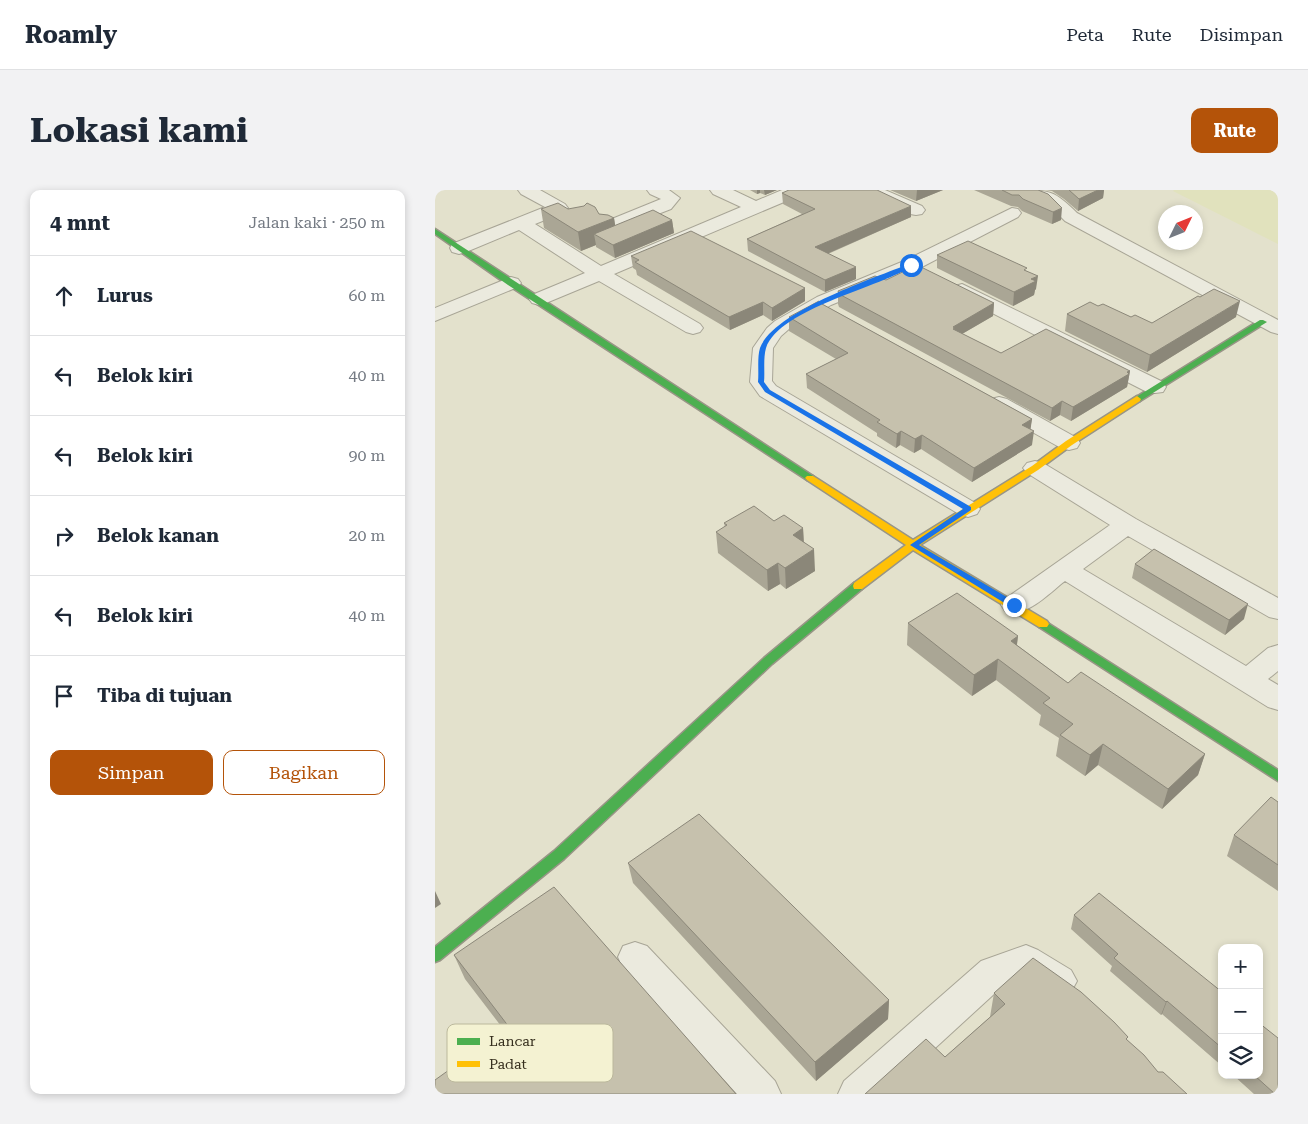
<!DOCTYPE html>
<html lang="id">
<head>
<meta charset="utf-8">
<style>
	:root { --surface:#fff; --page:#f2f2f3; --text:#1f2937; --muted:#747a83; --line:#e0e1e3; --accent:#b45309 }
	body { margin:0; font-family:"Roboto Serif",serif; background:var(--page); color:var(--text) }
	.controls { position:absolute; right:15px; bottom:15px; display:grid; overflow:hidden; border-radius:10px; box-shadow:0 2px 8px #0003 }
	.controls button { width:45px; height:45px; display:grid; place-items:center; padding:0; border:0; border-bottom:1px solid var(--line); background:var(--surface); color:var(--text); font:25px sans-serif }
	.compass { position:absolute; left:723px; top:15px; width:45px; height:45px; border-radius:50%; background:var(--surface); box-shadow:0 2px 8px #0003; rotate:47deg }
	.stop { position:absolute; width:15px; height:15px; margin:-11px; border:4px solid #1a73e8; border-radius:50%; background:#fff }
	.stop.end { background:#1a73e8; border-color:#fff; box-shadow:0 1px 5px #0008 }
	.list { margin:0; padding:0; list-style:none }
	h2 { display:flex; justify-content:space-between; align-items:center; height:65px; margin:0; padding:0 20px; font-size:21px }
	h2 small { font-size:16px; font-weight:400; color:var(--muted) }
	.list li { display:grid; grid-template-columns:32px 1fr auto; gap:15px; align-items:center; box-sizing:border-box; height:80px; padding:0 20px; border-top:1px solid var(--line) }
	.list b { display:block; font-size:19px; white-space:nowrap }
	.list em { font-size:16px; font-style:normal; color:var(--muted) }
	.actions { display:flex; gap:10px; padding:15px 20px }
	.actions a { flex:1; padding:11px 0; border:1px solid var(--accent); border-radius:10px; text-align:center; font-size:18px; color:var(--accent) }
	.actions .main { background:var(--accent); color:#fff }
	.icon { flex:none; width:28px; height:28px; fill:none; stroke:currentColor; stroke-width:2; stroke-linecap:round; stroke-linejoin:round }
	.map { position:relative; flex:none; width:843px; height:904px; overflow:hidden; border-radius:10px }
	header { display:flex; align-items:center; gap:30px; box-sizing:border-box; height:70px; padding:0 25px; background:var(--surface); border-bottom:1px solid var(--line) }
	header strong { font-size:24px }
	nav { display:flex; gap:28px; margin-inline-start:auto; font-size:18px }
	.intro { display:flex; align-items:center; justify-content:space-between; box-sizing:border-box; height:120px; padding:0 30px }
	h1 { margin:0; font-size:35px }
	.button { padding:12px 22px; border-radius:10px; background:var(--accent); color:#fff; font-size:18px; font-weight:700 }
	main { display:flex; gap:30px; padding:0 30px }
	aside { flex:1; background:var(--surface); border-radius:10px; box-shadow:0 2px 8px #0003 }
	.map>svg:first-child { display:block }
</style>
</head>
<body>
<header>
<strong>Roamly</strong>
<nav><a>Peta</a><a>Rute</a><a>Disimpan</a></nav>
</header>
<div class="intro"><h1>Lokasi kami</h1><a class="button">Rute</a></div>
<main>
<aside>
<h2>4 mnt<small>Jalan kaki · 250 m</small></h2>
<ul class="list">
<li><svg class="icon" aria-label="ahead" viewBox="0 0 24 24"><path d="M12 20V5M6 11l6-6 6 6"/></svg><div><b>Lurus</b></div><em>60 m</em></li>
<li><svg class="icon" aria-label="left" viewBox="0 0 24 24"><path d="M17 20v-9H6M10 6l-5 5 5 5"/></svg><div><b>Belok kiri</b></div><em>40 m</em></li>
<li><svg class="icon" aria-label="left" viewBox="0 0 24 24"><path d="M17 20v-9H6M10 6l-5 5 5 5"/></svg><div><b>Belok kiri</b></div><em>90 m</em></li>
<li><svg class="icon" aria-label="right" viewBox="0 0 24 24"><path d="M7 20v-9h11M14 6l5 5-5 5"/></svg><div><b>Belok kanan</b></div><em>20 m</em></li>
<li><svg class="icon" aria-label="left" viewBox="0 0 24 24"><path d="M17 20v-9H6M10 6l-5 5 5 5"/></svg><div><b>Belok kiri</b></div><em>40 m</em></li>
<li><svg class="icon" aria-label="arrive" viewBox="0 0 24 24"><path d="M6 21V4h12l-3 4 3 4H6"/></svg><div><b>Tiba di tujuan</b></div></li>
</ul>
<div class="actions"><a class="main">Simpan</a><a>Bagikan</a></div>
</aside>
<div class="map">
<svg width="843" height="904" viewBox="0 0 843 904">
	<rect width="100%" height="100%" fill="#e3e1cc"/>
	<path fill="#e1e2bd" d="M843,0v54l-105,-53 1,-1z"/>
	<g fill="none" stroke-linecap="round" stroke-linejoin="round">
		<defs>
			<path id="street" d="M83,0h22l25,14 3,4 -3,4 -30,12 66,42 140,-59 -28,-13 -3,-4h23l23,11 26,-11h24l-3,4 -189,80 86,50 3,4 -3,4 -7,2 -7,-2 -87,-51 -53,22 -7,2 -7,-2 -3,-4 3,-4 53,-22 -66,-43 -53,22 -7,2 -7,-2 -2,-4 2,-4 93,-37 -24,-13z
				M212,0h22l11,8 -9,11 -57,22 -6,1 -6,-1 -3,-4 3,-4 59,-24 -11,-5z
				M427,0h23l37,16 3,4 -3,4 -6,1 -6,-1 -45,-20z
				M584,0c31,0 36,1 58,23l201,107v14l-7,-2 -206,-111 -17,-17 -26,-10z
				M577,18l6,1 3,4 -3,4 -100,52 -87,36 -42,24 -8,7 -8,12 -1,33 4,5 201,118 3,5 -3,5 -9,3 -9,-3 -199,-118 -10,-14 3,-34 14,-20 8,-7 42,-24 87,-36z
				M76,87l7,2 3,4 -3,4 -83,34v-13z
				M527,94l201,98 3,5 -3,5 -8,1 -8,-1 -192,-98 -3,-4 3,-4z
				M564,207l8,2 70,39 3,5 -3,5 -8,2 -8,-2 -70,-39 -3,-5 3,-5z
				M600,271l8,2 93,56 142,79v21l-9,-2 -141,-81 -45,33 163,97 22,-18 10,-3v26l-10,8 10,6v25l-10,-3 -203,-126c-17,13 -38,37 -60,30l-4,-6 4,-6 105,-74 -83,-52 -4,-5 4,-5z
				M200,752l12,4 128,135 6,13h-44l-114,-126 -5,-11 5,-11z
				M591,755l12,5 33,20 6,11 -6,11 -12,5 -12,-5 -24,-14 -18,6 -120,110h-47l6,-13 137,-120z"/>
			<path id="fast" d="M0,39l378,247 2,2 -5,3 -3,-1 -299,-195 -73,-51z
				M825,130h3l4,2 -127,79h-6l-1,-2z
				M423,392l5,4 -1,3 -90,75 -208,195 -124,101 -5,2v-15l119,-96 210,-193 90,-75z
				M608,430l235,150v11l-239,-154 -2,-3z"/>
			<path id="slow" d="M702,206l4,3 -1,2 -68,44 -34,25 -118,75 127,76 2,3 -2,3h-8l-126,-77 -51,39h-8l-1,-3 1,-3 52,-38 -99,-65 -2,-2 2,-2h6l100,64 119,-74 34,-25z"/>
		</defs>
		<use href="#street" stroke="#a8a596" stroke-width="2"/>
		<use href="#fast" stroke="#989586" stroke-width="3"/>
		<use href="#slow" stroke="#989586" stroke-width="3"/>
		<use href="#street" fill="#ebeade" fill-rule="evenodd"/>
		<use href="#fast" fill="#4caf50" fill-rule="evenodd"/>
		<use href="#slow" fill="#ffc107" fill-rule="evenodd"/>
	</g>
	<path fill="#aaa695" d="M315,0h27l-12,5 -5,-2 -3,1z
		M455,0h53l-27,11z
		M539,0h64l23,30 -9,4 -30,-13 -4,-4 -7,-1z
		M610,0h59l-1,8 -25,13 -14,-12 -12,-8z
		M347,3l129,24 -83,37 28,25 -31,13 -77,-41 -1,-12 55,-25 -19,-10z
		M106,19h27l31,5 15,4 1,8 57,-6 2,13 -59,25 -19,-11v-2l-15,6 -37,-23z
		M502,65l90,16 9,18 -1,1 -1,5 -21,11 -76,-38z
		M196,66l174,32v13l-33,20 -9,-6 -33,15 -93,-55 -1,-5 -3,-2z
		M451,90l108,23 -1,13 -31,18 39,19 129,18 -3,16 -56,34 -11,-6 -10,6 -211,-114 -1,-3v-13z
		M387,114l210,115 -2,10 2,16 -60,37 -51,-33 -7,4 -14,-8 -4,3 -19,-12v-3l-70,-45 -1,-14 30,-15 -47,-28v-14z
		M663,116l33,11 21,6 84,-6 -89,55 -82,-41 2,-17z
		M339,331l29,7 1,14 11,29 -29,18 -6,-5 -12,7 -50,-38 -2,-21 9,-5 -1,-4z
		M700,374l109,55 -19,16 -93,-57z
		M473,433l110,13 -1,9 51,38 137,71 -7,21 -36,34 -64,-44 -13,11 -29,-20 3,-18 -20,-13 2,-10 -45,-35 -24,16 -65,-51z
		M843,612v89l-51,-35 7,-21z
		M193,673l261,137 -1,19 -72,62 -183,-198z
		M639,725l148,77v74l-60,-52 -1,1 -51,-44 2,-5 -41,-37z
		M19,765l282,139 -232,-64 -39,-51z
		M559,803l133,47 31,32 -213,-15 45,-40z
		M798,885h26l19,19h-24z"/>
	<path fill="#8b8779" d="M322,0h3v3l-3,1z
		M329,0h13l-12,5z
		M482,0h26l-27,11z
		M663,0h6l-1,8 -25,13 1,-12z
		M476,16v11l-96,42v-12z
		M627,18l-1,12 -9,4 1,-12z
		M179,28l3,19 -23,-3 2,11 -15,6 -3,-19z
		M237,30l2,13 -59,25 -2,-13z
		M421,77v12l-31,13v-12z
		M603,86l-2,13 -1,1 -1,5 -21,11 1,-14 17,-13z
		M370,98v13l-33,20v-13z
		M805,111l-4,16 -89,55 3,-17z
		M328,112v13l-33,15 -1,-13z
		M559,113l-1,13 -38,22 -2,-11z
		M695,181l-3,16 -56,34 2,-14z
		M627,211l-2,14 -10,6 2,-13z
		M597,229l-2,14 -8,-8z
		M466,241l-1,14 -4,3 1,-14z
		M599,241l-2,14 -60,37 2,-14z
		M487,245l-1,14 -7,4 1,-14z
		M368,338l1,22 -11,-15z
		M379,359l1,22 -29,18 -1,-21z
		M343,373l2,21 -12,7 -1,-21z
		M813,414l-4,15 -19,16 4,-15z
		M583,446l-3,21 -4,-16z
		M563,469l-2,21 -24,16 2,-21z
		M668,554l-5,21 -13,11 5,-21z
		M770,564l-7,21 -36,34 6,-20z
		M0,701l6,13 -6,4z
		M454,810l-1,19 -72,62 -1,-19z
		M732,811l-5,13 -1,1 5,-13z"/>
	<path fill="#c6c1ad" stroke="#8b8779" d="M354,0h88l34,16 -96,41 41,20 -31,13 -78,-41 68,-30 -33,-16z
		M567,0h36l10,4 14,14 -9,4 -30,-13 -4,-4h-7z
		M634,0h29l-19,9z
		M123,13l10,6 16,-3 3,-3 8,4 4,7 9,1 6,3 -36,14 -37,-23z
		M218,20l19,10 -59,25 -19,-11z
		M256,41l114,57 -33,20 -9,-6 -34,15 -94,-55 4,-2 -8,-4z
		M533,51l59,27 -3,2 14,6 -7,3 5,2 -22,11 -77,-37z
		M482,75l77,38 -41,24 2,1 -2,1 48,24 45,-24 84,42 -3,1 2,2 -56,33 -11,-6 -10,7 -213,-114 -1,-3 37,-15 11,4z
		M779,99l26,12 -90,54 -83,-41 23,-12 8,4 5,-2 28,13 4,-2 17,8 46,-27 2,1z
		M384,111l3,3 210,115 -10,6 12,6 -60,37 -52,-33 -7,4 -14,-8 -4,3 -20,-12 3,-2 -74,-46 42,-21 -59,-36z
		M319,316l20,15 10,-6 19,13 -10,7 21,14 -29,19 -7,-5 -11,7 -51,-38 11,-7 -3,-2z
		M719,359l94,55 -19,16 -94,-56z
		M522,403l61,43 -7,5 57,42 13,-11 124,82 -37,35 -65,-45 -13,11 -30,-20 13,-11 -30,-21 7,-5 -52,-39 -24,16 -66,-52z
		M836,607l7,5v63l-44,-30z
		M264,624l190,186 -74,62 -187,-199z
		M119,697l182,207h-301v-14l74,-53 -55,-72z
		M664,703l123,99v56l-55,-47 -1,1 -52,-44 4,-4 -44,-39z
		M598,768l48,34 33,30 14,15 -2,2 18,16 14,17h5l24,22h-322l61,-55 19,18 60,-53 -11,-11z
		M824,833l19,15v56h-3l-21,-19h5z"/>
	<path fill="#1a73e8" d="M474,74l5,1c-32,22 -134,43 -148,83 -3,10 -1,24 -2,34l6,8 201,117v3l-52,35 98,58v4h-6l-101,-62 53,-36 -198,-117 -7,-10c1,-10 -1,-25 2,-34 13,-36 114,-70 149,-84z"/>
	<rect x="12" y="834" width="166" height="58" rx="8" fill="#f4f2d2" stroke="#bbb89c" stroke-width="1"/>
	<rect x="22" y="848" width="23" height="7" fill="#4caf50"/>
	<rect x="22" y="871" width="23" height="6" fill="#ffc107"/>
	<g font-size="14" fill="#362f1e">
		<text x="54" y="856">Lancar</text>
		<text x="54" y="879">Padat</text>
	</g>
</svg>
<div class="controls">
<button>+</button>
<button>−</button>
<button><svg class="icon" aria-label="layers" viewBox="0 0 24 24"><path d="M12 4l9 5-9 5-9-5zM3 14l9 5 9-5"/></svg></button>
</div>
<svg class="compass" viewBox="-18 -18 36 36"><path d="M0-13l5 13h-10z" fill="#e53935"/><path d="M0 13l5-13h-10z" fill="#747a83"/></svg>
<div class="stop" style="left:476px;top:75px"></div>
<div class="stop end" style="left:579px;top:415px"></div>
</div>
</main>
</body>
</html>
